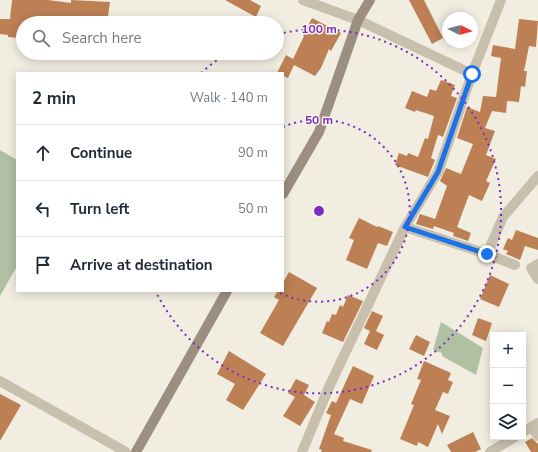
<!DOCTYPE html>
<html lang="en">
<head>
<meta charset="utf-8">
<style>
	:root { --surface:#fff; --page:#f6f6f7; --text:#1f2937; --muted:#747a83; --line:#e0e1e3 }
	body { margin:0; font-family:"Nunito Sans",sans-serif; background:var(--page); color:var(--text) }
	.controls { position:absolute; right:12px; bottom:12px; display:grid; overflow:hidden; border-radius:0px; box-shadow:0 2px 10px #0003 }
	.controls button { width:36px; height:36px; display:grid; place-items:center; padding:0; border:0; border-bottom:1px solid var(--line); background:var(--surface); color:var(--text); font:20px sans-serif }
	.compass { position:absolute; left:442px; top:12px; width:36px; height:36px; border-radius:50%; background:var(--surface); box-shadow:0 2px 10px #0003; rotate:96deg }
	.stop { position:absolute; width:12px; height:12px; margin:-9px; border:3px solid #1a73e8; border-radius:50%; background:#fff }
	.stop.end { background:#1a73e8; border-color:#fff; box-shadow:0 1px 4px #0008 }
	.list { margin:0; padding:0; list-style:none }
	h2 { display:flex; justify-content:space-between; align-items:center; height:52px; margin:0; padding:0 16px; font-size:17px }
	h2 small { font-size:13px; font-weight:400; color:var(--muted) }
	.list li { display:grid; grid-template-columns:26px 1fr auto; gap:12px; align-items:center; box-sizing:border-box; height:56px; padding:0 16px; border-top:1px solid var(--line) }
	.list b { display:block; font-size:15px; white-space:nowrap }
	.list em { font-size:13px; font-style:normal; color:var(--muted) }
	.icon { flex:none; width:22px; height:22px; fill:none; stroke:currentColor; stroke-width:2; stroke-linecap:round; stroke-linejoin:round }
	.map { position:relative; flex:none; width:538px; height:452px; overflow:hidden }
	.search { position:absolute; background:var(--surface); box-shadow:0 2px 10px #0003; left:16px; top:16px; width:268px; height:44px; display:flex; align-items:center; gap:10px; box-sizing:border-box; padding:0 14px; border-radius:22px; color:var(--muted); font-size:15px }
	.panel { position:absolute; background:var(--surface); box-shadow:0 2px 10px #0003; left:16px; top:72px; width:268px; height:220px; border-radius:0px }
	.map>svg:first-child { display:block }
</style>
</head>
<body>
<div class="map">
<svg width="538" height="452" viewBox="0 0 538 452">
	<rect width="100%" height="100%" fill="#f1ede1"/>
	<path fill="#b0c0a2" d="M0,150l17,10v106l-17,30z
		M441,322l42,26 -7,27 -34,-19v-3l-9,-3z"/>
	<path fill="#bc8054" d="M12,0h36l23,3v-3l39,2 -3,21h-84l-3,15 -12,-1v-2l-8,-1v-15h10z
		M225,0h25l11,6 -5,11z
		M409,0h15l19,38 -11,6z
		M312,18l29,15 -10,18 -2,-2 -8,19 -6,8 -21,-11 -6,13 -5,-2v-3h-6l9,-18 7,4 11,-23 -1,-1z
		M519,19l19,2 -2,26 -7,-1 -5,25h3l-2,16 -4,-1 -2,16 -12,-1 -1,12 -14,-2 -7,17 10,3 -9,24 10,4 -10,22 4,2 -8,18 -13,-6 -12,32 14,6 -3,8 -15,-5 1,-3 -20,-7 -1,3 -17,-5 4,-10 15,5 12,-33 -7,-5 6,-13 15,6 12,-30 -16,-6 10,-31 13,5 3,-16 13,1 5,-39 -10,-2 2,-11 22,4z
		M441,80l14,5 -4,11 6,2 -14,39 -5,-2 -7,23 4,2 -7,17 -33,-12 4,-12 8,3 1,-3 10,4 7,-19 3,1 6,-23 -18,-6 -1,2 -10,-4 7,-17 15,6 3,-8 6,2z
		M359,218l18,9 1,-1 15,6 -6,14 -9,-3 -11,26 -21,-9 8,-20 -5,-2z
		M516,230l22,8v12l-13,-4 -5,14 -14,-6 2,-3 -5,-2 5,-11 4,2z
		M289,272l28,16 -34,58 -23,-13 19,-33 -5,-3 4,-6h5v-8z
		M490,275l19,9 -10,23 -19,-8z
		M348,295l15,6 -20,41 -21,-9 5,-12 2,1 3,-8 4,1 4,-10 3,2z
		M372,311l11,5 -7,15 8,4 -7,15 -13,-6 6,-13 -6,-3z
		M478,318l14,5 -6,18 -14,-6z
		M416,335l14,7 -6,14 -15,-7z
		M229,351l37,23 -23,36 -17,-10 9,-16 -18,-10z
		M424,361l27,12 -3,7 5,2 -5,12 -5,-2 -8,18 15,6 -8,18 -4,-10 -10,23 -10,-5 -1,4 -17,-7 14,-34 -3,-1 10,-24 -4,-1z
		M353,366l21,10 -12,28 -12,-5 -16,35 10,4 -1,3 29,9 -1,2h-50l1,-2 -3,-1 12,-34 -5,-2 6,-12 4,2z
		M296,379l13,6 -5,10 11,7 -15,24 -17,-10 12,-19 -7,-4z
		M0,394l21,11 -21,36z
		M473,432l8,17 -6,3h-24l-4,-7z
		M532,438l6,6v8h-7l-6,-10z"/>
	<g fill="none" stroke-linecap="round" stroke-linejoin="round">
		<path stroke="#c9bfad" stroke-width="10" d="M303,0l55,20 114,54
			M405,227l82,27
			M538,264l-7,4 7,11
			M515,265l-28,-11 16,-37 35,-41
			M0,381l126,71
			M532,427l6,9
			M523,432l15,-9
			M302,452l27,-65 76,-160 33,-55 34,-98 29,-74
			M490,452l25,-15"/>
		<path stroke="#9c8f7f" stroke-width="10" d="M283,194l36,-62 39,-112 12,-20
			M136,452l91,-161"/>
	</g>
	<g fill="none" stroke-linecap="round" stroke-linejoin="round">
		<path stroke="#1a73e8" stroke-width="5" d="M472,74l-34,98 -33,55 82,27"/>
	</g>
	<g fill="none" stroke="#7b2cbf" stroke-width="2" stroke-dasharray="2 4">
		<path d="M283 127A91 91 0 1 1 276 291"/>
		<path d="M201 73A182 182 0 0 1 228 53M278 34A182 182 0 1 1 156 292"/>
	</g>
	<circle cx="319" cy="211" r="6" fill="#7b2cbf" stroke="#f9f6ed" stroke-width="2"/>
	<g font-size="12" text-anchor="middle" font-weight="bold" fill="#7b2cbf" stroke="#f9f6ed" stroke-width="3" stroke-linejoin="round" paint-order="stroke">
		<text x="319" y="33">100 m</text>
		<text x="319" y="124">50 m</text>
	</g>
</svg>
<div class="controls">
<button>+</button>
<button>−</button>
<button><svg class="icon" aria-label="layers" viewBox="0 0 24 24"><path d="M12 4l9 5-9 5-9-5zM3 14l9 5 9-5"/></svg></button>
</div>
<svg class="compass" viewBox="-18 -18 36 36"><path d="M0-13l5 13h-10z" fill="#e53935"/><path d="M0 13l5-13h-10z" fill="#747a83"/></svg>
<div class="stop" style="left:472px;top:74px"></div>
<div class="stop end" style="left:487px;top:254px"></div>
<div class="search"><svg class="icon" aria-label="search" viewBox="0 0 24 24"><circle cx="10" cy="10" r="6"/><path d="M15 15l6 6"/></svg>Search here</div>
<section class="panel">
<h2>2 min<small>Walk · 140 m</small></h2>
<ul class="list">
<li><svg class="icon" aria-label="ahead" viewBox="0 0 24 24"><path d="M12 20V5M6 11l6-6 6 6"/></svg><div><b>Continue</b></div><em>90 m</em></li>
<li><svg class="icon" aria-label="left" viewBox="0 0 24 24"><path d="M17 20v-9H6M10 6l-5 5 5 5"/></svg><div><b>Turn left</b></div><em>50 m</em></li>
<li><svg class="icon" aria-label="arrive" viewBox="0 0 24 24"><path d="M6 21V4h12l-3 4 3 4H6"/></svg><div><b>Arrive at destination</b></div></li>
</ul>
</section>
</div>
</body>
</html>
